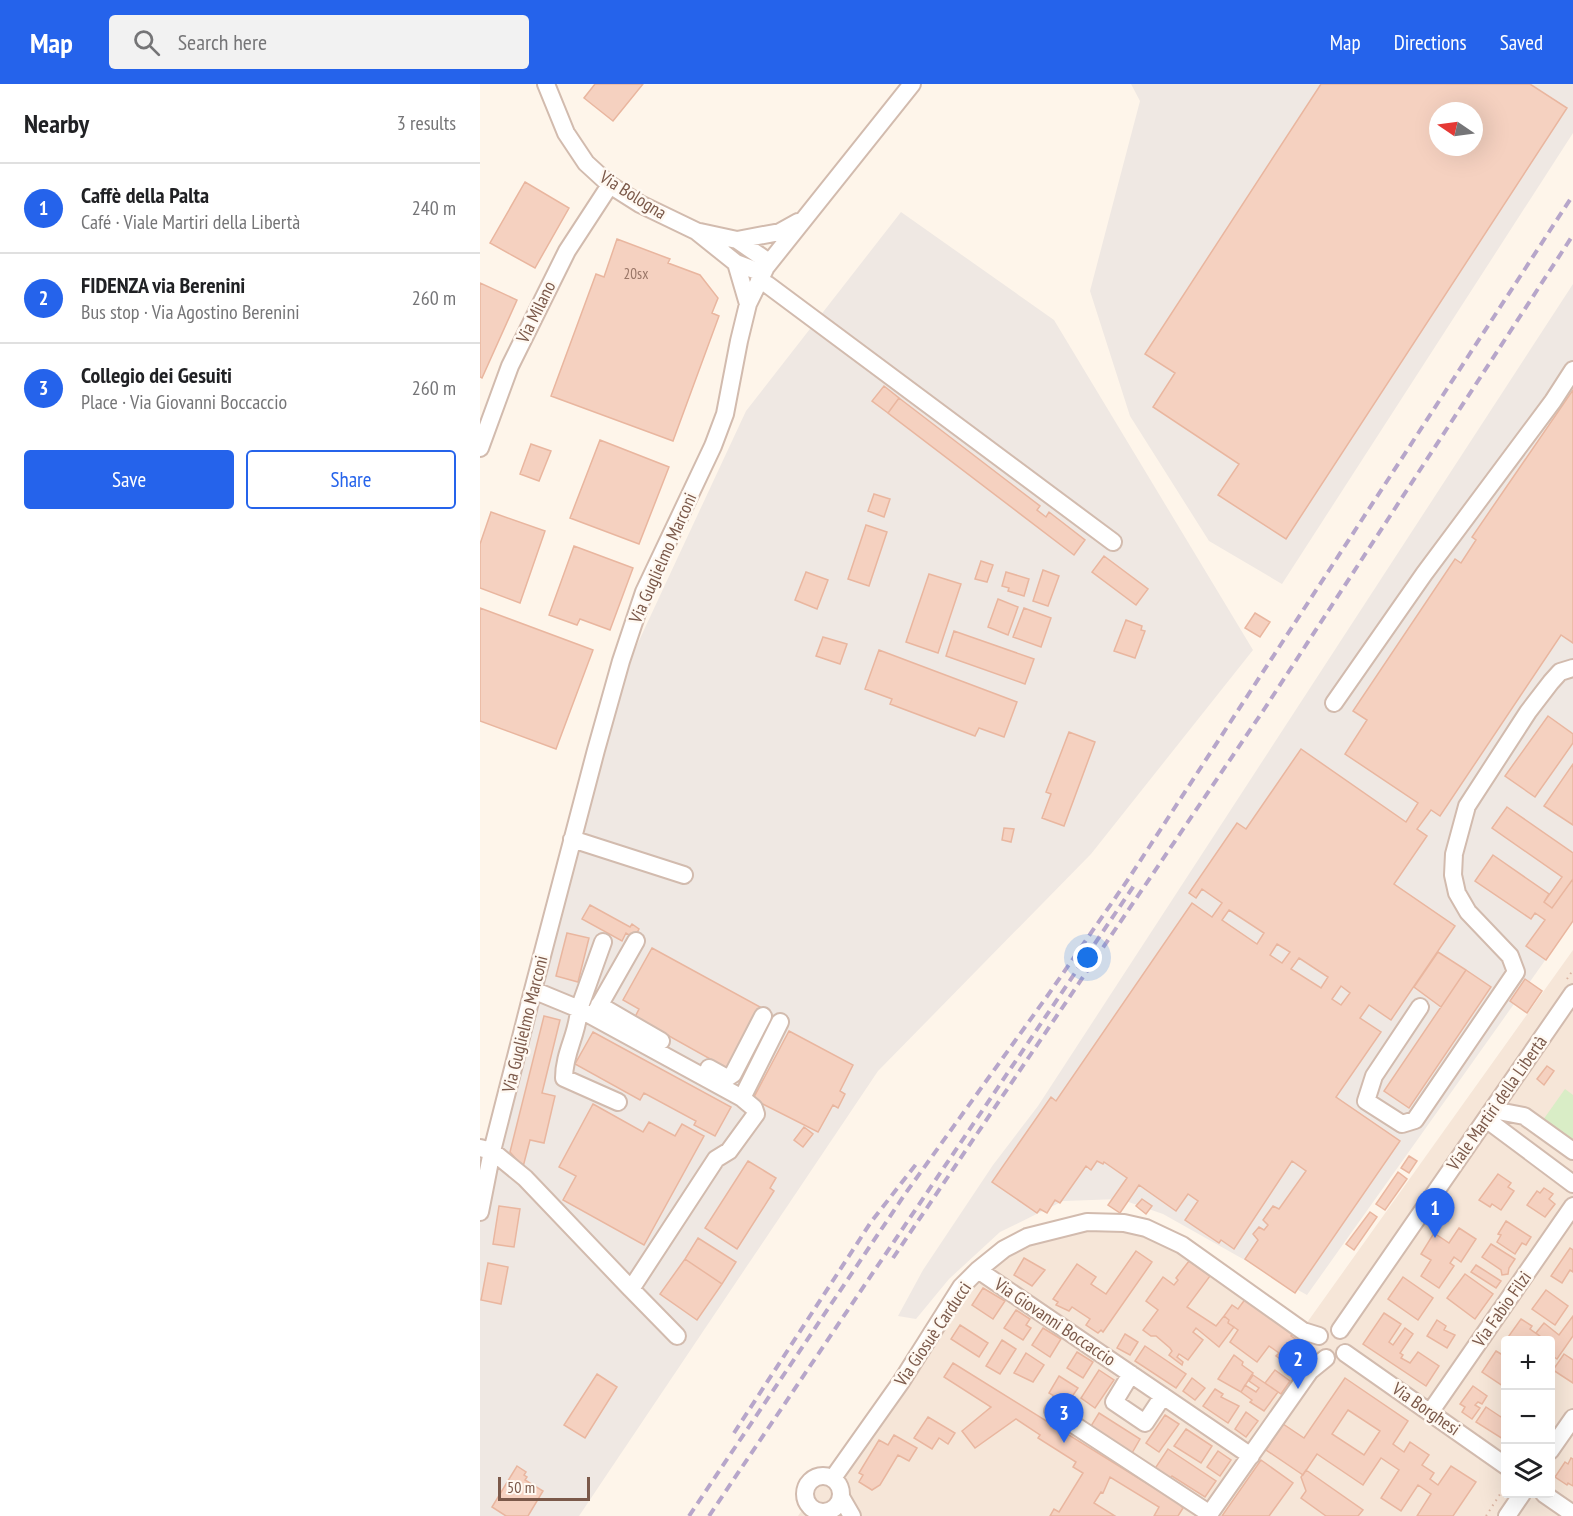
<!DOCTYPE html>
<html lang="en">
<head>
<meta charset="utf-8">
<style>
	:root { --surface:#fff; --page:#f2f2f2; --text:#202124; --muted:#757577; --line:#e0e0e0; --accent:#2563eb }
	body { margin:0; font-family:"PT Sans Narrow",sans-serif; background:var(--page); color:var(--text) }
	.controls { position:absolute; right:18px; bottom:18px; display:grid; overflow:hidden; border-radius:6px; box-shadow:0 6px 24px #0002 }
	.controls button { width:54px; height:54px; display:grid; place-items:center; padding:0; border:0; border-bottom:2px solid var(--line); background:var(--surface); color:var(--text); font:30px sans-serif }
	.compass { position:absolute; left:949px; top:18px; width:54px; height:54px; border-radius:50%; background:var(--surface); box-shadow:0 6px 24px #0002; rotate:283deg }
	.scale { position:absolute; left:18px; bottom:15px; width:92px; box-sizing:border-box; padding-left:6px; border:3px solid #7b594a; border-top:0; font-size:16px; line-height:21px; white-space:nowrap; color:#7b594a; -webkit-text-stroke:4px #fff9f2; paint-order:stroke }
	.you { position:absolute; left:608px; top:874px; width:21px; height:21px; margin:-15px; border:4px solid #fff; border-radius:50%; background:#1a73e8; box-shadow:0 0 0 9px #1a73e833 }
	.badge { display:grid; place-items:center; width:39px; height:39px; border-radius:50%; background:var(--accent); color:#fff; font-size:20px; font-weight:700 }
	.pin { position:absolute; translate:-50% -50px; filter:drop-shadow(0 2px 3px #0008) }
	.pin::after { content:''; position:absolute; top:32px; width:21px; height:18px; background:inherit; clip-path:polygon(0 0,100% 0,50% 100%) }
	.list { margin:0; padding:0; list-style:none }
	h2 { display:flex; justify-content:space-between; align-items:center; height:78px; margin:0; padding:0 24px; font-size:26px }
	h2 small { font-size:20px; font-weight:400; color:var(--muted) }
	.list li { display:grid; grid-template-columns:39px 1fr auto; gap:18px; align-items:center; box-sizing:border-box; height:90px; padding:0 24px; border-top:2px solid var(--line) }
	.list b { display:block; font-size:22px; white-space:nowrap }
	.list p { margin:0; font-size:20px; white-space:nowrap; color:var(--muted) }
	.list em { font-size:20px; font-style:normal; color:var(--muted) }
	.actions { display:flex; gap:12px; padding:18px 24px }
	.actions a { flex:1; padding:14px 0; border:2px solid var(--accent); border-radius:6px; text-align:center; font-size:21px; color:var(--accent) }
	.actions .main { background:var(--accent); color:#fff }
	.icon { flex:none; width:33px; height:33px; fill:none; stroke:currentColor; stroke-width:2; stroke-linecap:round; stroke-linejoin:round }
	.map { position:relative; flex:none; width:1093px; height:1432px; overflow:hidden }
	header { display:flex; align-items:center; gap:36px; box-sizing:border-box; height:84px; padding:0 30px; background:var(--accent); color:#fff }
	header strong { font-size:28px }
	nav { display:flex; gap:33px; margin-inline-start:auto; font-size:21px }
	.search { width:420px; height:54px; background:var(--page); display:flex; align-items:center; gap:15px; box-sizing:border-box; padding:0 21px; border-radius:6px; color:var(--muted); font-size:22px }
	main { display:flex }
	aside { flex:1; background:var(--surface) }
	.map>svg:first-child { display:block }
</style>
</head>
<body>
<header>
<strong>Map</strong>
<div class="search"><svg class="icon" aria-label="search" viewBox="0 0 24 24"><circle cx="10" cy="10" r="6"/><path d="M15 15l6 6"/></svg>Search here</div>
<nav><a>Map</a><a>Directions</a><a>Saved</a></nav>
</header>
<main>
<aside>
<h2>Nearby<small>3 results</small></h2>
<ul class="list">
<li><span class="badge">1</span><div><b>Caffè della Palta</b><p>Café · Viale Martiri della Libertà</p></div><em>240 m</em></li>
<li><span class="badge">2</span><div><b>FIDENZA via Berenini</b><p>Bus stop · Via Agostino Berenini</p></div><em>260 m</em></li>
<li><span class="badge">3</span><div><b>Collegio dei Gesuiti</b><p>Place · Via Giovanni Boccaccio</p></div><em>260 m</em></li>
</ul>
<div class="actions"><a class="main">Save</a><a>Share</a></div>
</aside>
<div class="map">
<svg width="1093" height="1432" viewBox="0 0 1093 1432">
	<rect width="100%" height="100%" fill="#fef5ea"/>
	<path fill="#f6e6d8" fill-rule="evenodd" d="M1093,866v566h-775l175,-252 108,-46h62l50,27 113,79zM1026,1256h44v154h-44z"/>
	<path fill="#efe8e3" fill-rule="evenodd" d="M651,0h442v49l-291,451 -73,-43 -79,-125 -40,-125 50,-190zM958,27h36v36h-36z
		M421,128l153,108 199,330 -162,204 -213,217 -299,445h-99v-374l10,1 140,-483 116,-249z
		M1093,200v637l-266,374 -144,-81 -43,-15 -57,2 -63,31 -51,47 -33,40 -18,-3 25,-46 70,-105 45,-59z"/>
	<path fill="#d9edc6" d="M1085,1005l8,6v47l-30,-22z"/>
	<path fill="#f5d1c0" stroke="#e9b69f" stroke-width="1.5" fill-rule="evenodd" d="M115,0h48l-30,37 -29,-23z
		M841,0h209l37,24 -281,431 -68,-44 21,-31 -86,-57 22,-34 -30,-19zM958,27h36v36h-36z
		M45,98l44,26 -34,60 -45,-25z
		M137,155l53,20 -2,4 32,12 18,23 -6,15 7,3 -46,125 -122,-45 45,-122 8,3z
		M0,199l37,17 -35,78 -2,-1z
		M404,302l15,12 -11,15 -16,-12z
		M1093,306v253l-12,-8 -121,181 -9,-6 -14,19 10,7 -33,48 61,42 -64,94 -22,-15 -9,13 21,14 -45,65 64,44 -105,152 -50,-34 13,-19 -5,-6 6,-7 5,3 4,-5 -5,-5 10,-14 6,3 27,-38 -14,-10 -58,88 -13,-9 -2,3 -34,-23 13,-19 -10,-7 -12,17 -37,-26 -19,28 -12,-8 19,-27 -23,-16 -1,2 -6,-3 -6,9 -5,-4 -26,37 -5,-3 -8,13 -7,-4 -3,4 -45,-31 59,-85 5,4 136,-198 20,14 10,-14 -20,-14 -6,9 -7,-5 48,-70 9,6 55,-80 105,73 12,-19 -73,-49 22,-34 -14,-9 102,-152 6,4 15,-23 -4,-3zM749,826l35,23 -7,11 -35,-24zM797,860l13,8 -8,11 -12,-8zM819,874l29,19 -7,11 -30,-19zM861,902l9,7 -9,12 -9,-6z
		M419,314l141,108 -3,4 9,7 3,-5 36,28 -11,15 -186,-142z
		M120,356l69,27 -30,77 -69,-26z
		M51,360l20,7 -12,30 -19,-7z
		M394,410l16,5 -6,18 -16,-6z
		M11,428l54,19 -25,72 -40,-15v-44z
		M386,441l21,7 -18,54 -21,-7z
		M94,462l59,22 -23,62 -30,-11 -3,6 -28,-10z
		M624,472l44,33 -12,16 -44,-33z
		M501,477l12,4 -6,17 -12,-3z
		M563,486l16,6 -11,30 -15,-5z
		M326,488l22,8 -11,29 -22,-9z
		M526,488l23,7 -5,17 -16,-5 1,-3 -7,-2z
		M449,490l32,10 -23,69 -32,-11z
		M518,515l20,8 -10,28 -20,-8z
		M0,524l113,42 -37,99 -76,-28z
		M544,524l27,10 -10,29 -28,-10z
		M775,529l15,9 -10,15 -15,-9z
		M646,536l16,6 -1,4 4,1 -10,27 -21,-7z
		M474,547l80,28 -9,25 -79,-28z
		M343,553l24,7 -7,20 -24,-8z
		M399,566l138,52 -13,35 -25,-9 -4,8 -85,-32 2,-5 -27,-10z
		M1068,632l25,18v9l-38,54 -30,-21z
		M589,648l26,10 -31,84 -22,-8 9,-24 -5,-2z
		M1093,680v61l-29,-19z
		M1027,723l66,46v26l-21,29 -8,-6 18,-25 -70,-49z
		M524,744l10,1 -3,13 -9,-2z
		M1013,771l56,39 -5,8 8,6 21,-29v42l-27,39 -20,-14 19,-26 -10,-7 -4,6 -56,-38z
		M110,821l40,22 2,-3 7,5 -5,9 -8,-5 -4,8 -40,-22z
		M87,849l22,5 -11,44 -22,-6z
		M172,864l110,60 -34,61 -93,-52 4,-8 -16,-9z
		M958,868l28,18 -25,37 -27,-20z
		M986,886l25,17 -82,121 -25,-17z
		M1045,895l17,12 -15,22 -17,-12z
		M64,932l16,4 -18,73 13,3 -11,47 -14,-3 -7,27 -13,-15z
		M309,947l64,34 -13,26 5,3 -7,14 -5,-3 -15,27 -65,-33z
		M113,948l138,75 -16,29 -21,-11 2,-4 -52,-28 -4,7 -65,-36z
		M1067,982l7,5 -10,14 -7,-6z
		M113,1020l50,28 6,-10 26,14 7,-12 22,12 -60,109 -81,-45 13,-24 -17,-9z
		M324,1043l9,7 -10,13 -9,-7z
		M929,1072l8,5 -8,12 -8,-5z
		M268,1077l28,17 -6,10 4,3 -37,58 -32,-21z
		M918,1088l9,7 -22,31 -9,-6z
		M1018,1090l13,9 -3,4 6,4 -13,19 -9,-6 -2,3 -11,-7z
		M1064,1104l9,6 -4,5 6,5 -10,13 -18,-12 10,-14 3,2z
		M662,1115l10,7 -6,8 -10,-8z
		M19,1122l21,3 -6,38 -21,-3z
		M890,1128l7,5 -23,33 -8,-6z
		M1026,1137l25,16 -5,8 -4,-2 -7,11 -18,-12 4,-7 -3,-1z
		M979,1144l17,11 -15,23 -7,-5 -4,6 4,3 -15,22 -18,-12 10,-16 -10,-6 13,-21 15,10z
		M218,1154l38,24 -14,22 -37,-25z
		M1011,1160l24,15 -6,9 -1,6 -6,1 -1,-5 -19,-13z
		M1090,1164l3,2v22l-3,-2 -8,13 -11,-7z
		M656,1167l16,11 -49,70 -2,-2 -3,3 -12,-8 4,-6 -18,-12 -3,4 -13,-6 2,-3 -5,-3 24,-35 19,13 -5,7 15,10z
		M544,1174l21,12 -13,16 -18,-11z
		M205,1175l37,25 -25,36 -37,-26z
		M709,1177l21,15 -23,31 29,19 8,-10 5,4 -1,3 6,4 -15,20 -23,-19 -3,4 10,8 -15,20 -9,-6 -2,3 6,5 -1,3 -13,-10 3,-4 -2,-3 -14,-12h-5l-8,-6 15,-20 -12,-9 17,-24 11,8 4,-5 -2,-2z
		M8,1179l20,4 -7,37 -20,-4z
		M996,1181l25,16 -5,7 -25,-16z
		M985,1190l28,20 -18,25 -28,-21z
		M923,1193l30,21 -15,22 -30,-21z
		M503,1204l22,13 -12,18 -21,-14z
		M1066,1206l22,16 -13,19 -23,-16z
		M766,1214l48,35 -3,3 15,10 3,9 -12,16 -21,-15 3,-3 -10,-7 -12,16 -27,-20 8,-12 -10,-7 1,-3 -5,-4 8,-11 6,4z
		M536,1226l14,9 -4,6 5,3 -8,12 -19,-12z
		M904,1229l17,11 -12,18 4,3 12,-17 8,6 -13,19 3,2 -2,3 9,5 8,-11 21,14 -13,20 -63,-42z
		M1093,1232v20l-16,23 -7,-5v-14h-11l2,-3 -5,-4 8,-10 15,12z
		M1041,1235l11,7 -2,3 11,8 -2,3h-33z
		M957,1236l9,6 -2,4 11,5 -8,13 -20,-12z
		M480,1241l28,18 -9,14 -28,-18z
		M563,1244l18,11 -11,18 -18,-12z
		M645,1250l13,8 -8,13 -13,-7z
		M522,1256l14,9 -16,25 -14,-8z
		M665,1262l41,28 -10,14 -41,-27z
		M1016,1267l10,6v31l-24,-16z
		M597,1268l16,10 -10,16 -16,-10z
		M546,1269l18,12 -11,17 -19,-9z
		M1084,1270l9,6v23l-20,-13z
		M754,1271l9,7 -1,3 11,8 -12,19 -23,-13z
		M473,1279l214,133 3,-5 15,10 -4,5 2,2 -5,8h-24l5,-9 -49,-30 -7,16 -2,-1 -7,11 21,13h-65l4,-7 5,3 24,-39 -10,-6 3,-5 -38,-24 2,-3 -24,-16 -41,29 -13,-17 29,-24 -47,-30z
		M619,1286l15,10 -19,28 -14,-10z
		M795,1286l15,11 -9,13 -16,-11z
		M117,1290l20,13 -32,51 -21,-13z
		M773,1291l25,17 -14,19 -14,-9 2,-2 -11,-8 4,-7 11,7 3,-4 -10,-7z
		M579,1292l19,12 -11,16 -18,-11z
		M712,1294l13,10 -10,12 -12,-9z
		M865,1294l63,43 -15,23 11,8 6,-10 19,13 -7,10 12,8 -4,6 8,6 13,-19 25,16 -23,34h-36l14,-22 -13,-9 -17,26 -20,-13 18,-28 -18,-12 -18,27 -46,-31 -14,21 -37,-25 17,-26 21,14zM868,1326l32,21 -16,24 -32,-21z
		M993,1302l14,10 -5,8 -4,-2 -3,3 5,3 -8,11 -10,-7 3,-5 -5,-3z
		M735,1305l8,5 -2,3 18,9 -11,17 -25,-17z
		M1006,1323l15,10 2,-4 3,2v26l-30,-19z
		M766,1328l12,9 -12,16 -11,-8z
		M619,1329l41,26 -8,14 -41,-27z
		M685,1331l14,9 -20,28 -13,-9z
		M448,1333l27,16 -7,11 -9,-6 -7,11 -18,-11z
		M706,1345l26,17 -11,17 -27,-17z
		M414,1351l23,13 -8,13 -11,-6 -18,30 -8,5 -13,-8 4,-7 -4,-2 20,-33 9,5z
		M688,1365l48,32 -11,16 -33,-21 -3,4 -15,-10z
		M738,1367l13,9 -11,16 -13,-9z
		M1091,1374l2,1v27l-5,-3 -1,2 -12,-8 10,-15 3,2z
		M781,1376l32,23 -24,33h-47z
		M37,1382l9,6 -2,3 3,2 -2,3 18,11 -15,25h-22l-14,-9z
		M826,1386l57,40 -5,6h-32l-25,-18 5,-7 -5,-14z"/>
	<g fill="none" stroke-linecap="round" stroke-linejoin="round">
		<defs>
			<path id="minor" d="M66,0l20,49 20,30 24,22 30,19 56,27 40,32 21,8 9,-4
				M220,148l37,8 29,20v7
				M257,156l43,-8 18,-10
				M256,179l12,41
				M279,196l9,5 345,257
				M0,364l30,-82 57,-115 43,-66
				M854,619l90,-129 129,-173 20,-31
				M92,755l112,36
				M53,906l46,19c-1,25 -15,43 -15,69l54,24
				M119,921l62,36
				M940,923l-46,69 -8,25 36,23 13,-4 101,-148 -6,-16 -42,-44 -11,-19 -4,-18 1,-21 13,-48 61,-94 23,-30 9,-10 13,-4
				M115,929l41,-72
				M229,984l18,10 6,-4 30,-58
				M262,1014l38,-76
				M1013,1026l31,6 49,35
				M1006,1035l87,65
				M0,1064l12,3 33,27 106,111 85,-130 13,-8 27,-37 -2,-6 -12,-10 -163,-89 24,-67
				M0,1128l12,-61 41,-161 63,-240 25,-89 23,-69 69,-146 12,-32 14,-73 9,-37 18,-37 146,-183
				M498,1186l273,186
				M151,1205l46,47
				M860,1246l233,-337
				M865,1269l161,113
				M651,1290l-17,28 31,21 18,-27
				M573,1327l157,103
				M951,1327l142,-205
				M1070,1367l23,-33
				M325 1410a18 18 0 1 1 36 0a18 18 0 1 1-36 0Z
				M353,1394l68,-96 60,-95 17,-17 26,-21 23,-12 60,-15 37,1 22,5 36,17 121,86 16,5
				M1064,1410l29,20
				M361,1413l11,19
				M728,1432l102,-145 16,-13
				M1027,1432l15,-22"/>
		</defs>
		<use href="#minor" stroke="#d2bbae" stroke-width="20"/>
		<path stroke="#dbb4a2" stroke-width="2" stroke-dasharray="1.5 4.5" stroke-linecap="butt" d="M1087,895l6,-9
			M1006,1432l18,-28"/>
		<use href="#minor" stroke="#fff" stroke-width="16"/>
		<path stroke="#b7a6ca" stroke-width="4" stroke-dasharray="9 6" stroke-linecap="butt" d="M413,1174l372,-550 308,-473
			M254,1349l137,-211 46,-59
			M209,1432l216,-322 143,-199 81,-117 444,-683
			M229,1432l426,-632"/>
	</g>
	<g text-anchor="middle" stroke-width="5" stroke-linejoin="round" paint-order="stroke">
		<g font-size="15" fill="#9a7768">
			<text x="156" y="195">20sx</text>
		</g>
		<g font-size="18" fill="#7b594a" stroke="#fff9f2">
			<text transform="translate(153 111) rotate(32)" y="6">Via Bologna</text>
			<text transform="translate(56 228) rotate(-64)" y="6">Via Milano</text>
			<text transform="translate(183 474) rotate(-66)" y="6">Via Guglielmo Marconi</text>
			<text transform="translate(45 940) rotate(-76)" y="6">Via Guglielmo Marconi</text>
			<text transform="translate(1017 1019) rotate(-55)" y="6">Viale Martiri della Libertà</text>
			<text transform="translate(1022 1225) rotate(-55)" y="6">Via Fabio Filzi</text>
			<text transform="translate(575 1238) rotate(34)" y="6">Via Giovanni Boccaccio</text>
			<text transform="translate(453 1250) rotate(-56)" y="6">Via Giosuè Carducci</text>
			<text transform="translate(946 1325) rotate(35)" y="6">Via Borghesi</text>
		</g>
	</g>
</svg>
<div class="controls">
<button>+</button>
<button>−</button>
<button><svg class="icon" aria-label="layers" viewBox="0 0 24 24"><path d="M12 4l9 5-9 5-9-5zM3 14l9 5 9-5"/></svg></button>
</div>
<svg class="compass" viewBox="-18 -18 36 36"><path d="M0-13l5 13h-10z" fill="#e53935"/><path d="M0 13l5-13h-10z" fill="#757577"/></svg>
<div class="scale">50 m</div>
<div class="you"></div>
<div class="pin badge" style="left:955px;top:1154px">1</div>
<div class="pin badge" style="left:818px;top:1305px">2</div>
<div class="pin badge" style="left:584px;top:1359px">3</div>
</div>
</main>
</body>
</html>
